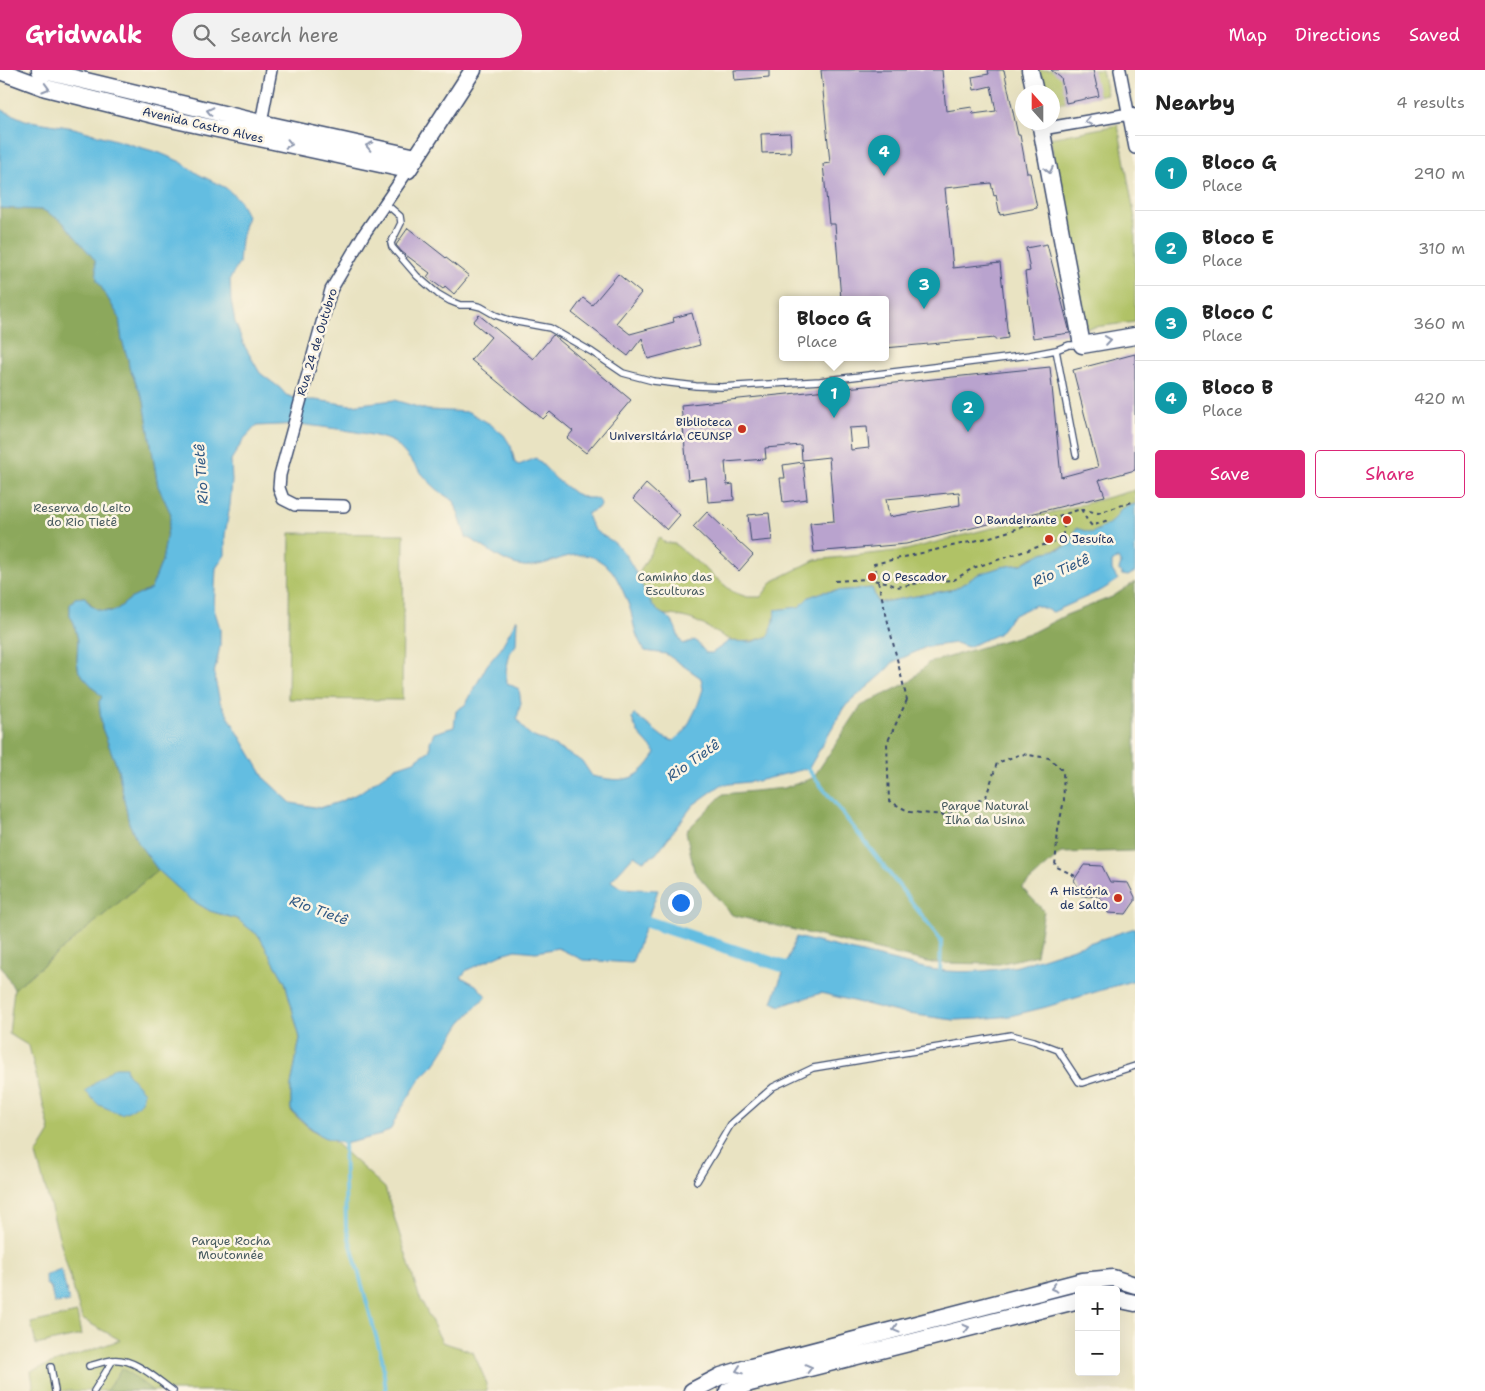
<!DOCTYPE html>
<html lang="en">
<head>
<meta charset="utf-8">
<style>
	:root { --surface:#fff; --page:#f2f2f2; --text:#222; --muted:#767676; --line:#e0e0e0; --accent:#db2777 }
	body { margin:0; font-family:"Shantell Sans",sans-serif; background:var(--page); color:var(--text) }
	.controls { position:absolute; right:15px; bottom:15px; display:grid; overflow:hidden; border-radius:5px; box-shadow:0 5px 20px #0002 }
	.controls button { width:45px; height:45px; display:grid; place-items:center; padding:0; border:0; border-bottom:1px solid var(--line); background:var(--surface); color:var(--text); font:25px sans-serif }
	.compass { position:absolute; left:1015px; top:15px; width:45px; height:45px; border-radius:50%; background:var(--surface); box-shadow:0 5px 20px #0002; rotate:339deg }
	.you { position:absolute; left:680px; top:832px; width:18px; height:18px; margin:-12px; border:4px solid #fff; border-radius:50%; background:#1a73e8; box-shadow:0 0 0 8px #1a73e833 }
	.badge { display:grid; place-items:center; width:32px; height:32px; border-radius:50%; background:var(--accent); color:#fff; font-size:16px; font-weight:700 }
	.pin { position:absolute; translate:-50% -41px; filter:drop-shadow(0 1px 2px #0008) }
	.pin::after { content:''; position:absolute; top:26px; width:18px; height:15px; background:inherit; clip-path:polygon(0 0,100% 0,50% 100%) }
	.popup { position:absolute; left:779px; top:226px; width:110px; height:65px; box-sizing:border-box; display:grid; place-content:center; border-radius:5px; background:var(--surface); filter:drop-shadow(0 1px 4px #0005); font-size:16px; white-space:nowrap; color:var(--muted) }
	.popup b { font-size:19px; color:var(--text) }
	.popup::after { content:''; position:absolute; left:50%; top:100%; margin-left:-10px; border:10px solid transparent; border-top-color:var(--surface) }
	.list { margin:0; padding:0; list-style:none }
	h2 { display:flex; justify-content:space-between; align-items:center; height:65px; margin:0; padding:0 20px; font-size:21px }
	h2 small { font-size:16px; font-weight:400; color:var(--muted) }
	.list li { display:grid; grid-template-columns:32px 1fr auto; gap:15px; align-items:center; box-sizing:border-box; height:75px; padding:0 20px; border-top:1px solid var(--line) }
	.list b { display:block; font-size:19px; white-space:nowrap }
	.list p { margin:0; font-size:16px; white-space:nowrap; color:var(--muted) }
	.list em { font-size:16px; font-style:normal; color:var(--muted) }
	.actions { display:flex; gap:10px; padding:15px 20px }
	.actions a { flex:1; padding:11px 0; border:1px solid var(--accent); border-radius:5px; text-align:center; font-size:18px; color:var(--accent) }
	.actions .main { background:var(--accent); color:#fff }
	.icon { flex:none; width:28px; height:28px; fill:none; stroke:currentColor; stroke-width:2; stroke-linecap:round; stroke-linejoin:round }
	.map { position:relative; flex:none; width:1135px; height:1321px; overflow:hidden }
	header { display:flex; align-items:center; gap:30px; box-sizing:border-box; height:70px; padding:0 25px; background:var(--accent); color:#fff }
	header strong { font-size:24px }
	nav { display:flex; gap:28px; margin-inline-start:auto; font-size:18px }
	.search { width:350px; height:45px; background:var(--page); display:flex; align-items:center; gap:12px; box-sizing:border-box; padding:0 18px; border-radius:28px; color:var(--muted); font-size:19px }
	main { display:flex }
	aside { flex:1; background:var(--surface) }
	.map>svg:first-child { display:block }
</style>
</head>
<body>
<header>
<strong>Gridwalk</strong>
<div class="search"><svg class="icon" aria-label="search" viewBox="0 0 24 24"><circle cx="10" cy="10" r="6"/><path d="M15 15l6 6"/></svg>Search here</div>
<nav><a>Map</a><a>Directions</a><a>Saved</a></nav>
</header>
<main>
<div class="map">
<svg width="1135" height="1321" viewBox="0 0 1135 1321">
	<rect width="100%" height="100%" fill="#fcf5e5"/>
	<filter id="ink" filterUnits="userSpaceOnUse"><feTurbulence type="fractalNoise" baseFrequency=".02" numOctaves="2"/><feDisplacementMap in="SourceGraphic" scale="10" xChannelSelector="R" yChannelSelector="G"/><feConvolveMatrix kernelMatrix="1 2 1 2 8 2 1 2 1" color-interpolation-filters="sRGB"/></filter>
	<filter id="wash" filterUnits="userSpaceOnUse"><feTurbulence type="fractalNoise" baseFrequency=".0096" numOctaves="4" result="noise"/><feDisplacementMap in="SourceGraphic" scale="20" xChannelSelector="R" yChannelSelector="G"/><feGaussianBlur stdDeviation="1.12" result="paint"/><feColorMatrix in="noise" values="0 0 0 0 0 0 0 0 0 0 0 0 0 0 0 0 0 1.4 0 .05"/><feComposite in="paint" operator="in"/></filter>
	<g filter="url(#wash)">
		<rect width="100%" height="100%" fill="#e9e3c2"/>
		<path fill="#b0c266" stroke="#667862" d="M1036,0h66l5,24 -54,10 -1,-12h-12z
			M1118,55l17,94v103l-49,6 -36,-190z
			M1135,420v14l-4,1 -23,20 -16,8 -18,-2 -3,13 -40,14 -9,6 -21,3 -24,8 -22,14 -78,14 -5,-15 -49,4 -14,5 -10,10 -24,3 -1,11 -5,15c-40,14 -42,-1 -76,-16 -11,-4 -22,-5 -34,-6l-8,-9 -14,-28 22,-40 5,5 11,2 58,48 14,5h14l12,-16 42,-21 91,-10 167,-43z
			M290,463l114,1 -2,166 -114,-1z
			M158,800l32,29 20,12 27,8 11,7 11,10 26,46 15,56 -9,48v25c12,12 25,24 41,29l53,48 34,108 23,46 31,10 12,27 2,12h-453l-3,-20 89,-31 -38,-21 -46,-164 14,-23 -21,-86 -20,-12 5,-45z
			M77,1243l4,22 -45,10 -5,-22z"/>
		<path fill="#8ca85b" stroke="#546c5c" d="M0,138l43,2 19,11 33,39 2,20 22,37 3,24 6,18 1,8 15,34 14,85 13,28 -9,47 -11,28 -21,10 -15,12 -19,-1 -11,-13 -10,1 -5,7v10l4,8 4,17 -1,21 2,11 23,25 -3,5 3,26 16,41 11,54 10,21 19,26 -144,119 -14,-25z
			M1135,512v269l-74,2 -39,35 22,23 -8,44 -37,9 -67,-1 -200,-48 -38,-44 -8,-40 37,-37 61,-6 29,-10 48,-72 50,-25 17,-18 105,-31 33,-17 46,-18z
			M122,1298l31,23h-47z"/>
		<path fill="#63bde1" stroke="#3f76a0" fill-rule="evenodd" d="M0,39l25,11 49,8 86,25 21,9 17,12 28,14 13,12 8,16 -6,24 -2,23 -9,16 1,22 4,21 9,23 16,28 20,15 6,7 15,5h14l36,5 43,-5 34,10 41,2 21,12 14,11 7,11 4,17 4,2 17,-7 20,21 18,14 12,5h8l6,3 1,5 -14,8c7,24 16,18 31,32 15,15 22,39 33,57 7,11 13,10 20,17 6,7 6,17 12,24l12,-4 11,13h6l17,-12 23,1 17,-6 5,-15 1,-11 24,-3 10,-10 14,-5 49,-4 6,15 77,-14 22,-14 24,-8 21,-3 20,-11 18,-4 11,-5 5,-16 16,5c12,-6 23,-11 29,-24l14,-5v68l-7,4 -6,-1 -3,-5 2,-6 -3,-6 -6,4v8l6,10 -16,10 -49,22 -18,-7 -23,11 -14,18 -30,13 -13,-4 -29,4 -34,16 -8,10 -40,34 -35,61 -52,13 -36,4 -28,20 -37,49 -13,7 -9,-6 -23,26 10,7 37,2 -26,73 -49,-3 -25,-12 -22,4 -20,-2 -14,4 -35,16 -6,7 15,8 10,11 -25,27 -27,42 -14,14 -22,35 -7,15 -10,6 -37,9 -21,-7 -17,-13 -15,-14v-24l9,-48 -15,-56 -26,-46 -22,-17 -27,-8 -20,-12 -32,-29 -19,-26 -10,-21 -11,-54 -16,-41 -3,-26 3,-5 -23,-25 -2,-11 1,-21 -4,-17 -4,-8v-10l5,-7 10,-1c7,13 16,15 30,14l15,-12 21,-10 11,-28 9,-47 -13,-28 -14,-85 -15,-34 -1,-8 -6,-18 -3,-24 -22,-37 -2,-20 -33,-39 -19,-11 -43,-2zM300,354c18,3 86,9 97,21 20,20 31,42 57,56l12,36c20,9 36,27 58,29 29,2 51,-24 79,-3 3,3 7,5 9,8 6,7 17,33 19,41 3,15 5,26 14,39l21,3 35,24 2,11 -6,18 -12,24 -12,10 -10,-4 -29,-23 -2,5 6,14 18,20c-18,29 -32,30 -64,23l-10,-15 -39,-21c-13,-2 -20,-11 -26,-22l4,-15 -2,-14 -12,-6 -1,-12 4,-18 6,-8 1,-26 -18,32 -12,14 -21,39 -10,7 -2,16 -20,6 -4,9v8l-16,11 -18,6 -37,26 -20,9 -19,6 -29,-5 -26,-24 -45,-77 -6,-28 6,-28v-18l-6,-19 2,-41 9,-13v-20l5,-30 2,-24 -1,-21 13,-21 12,-13z
			M1135,858v52l-89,27 -36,9 -31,3 -25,1 -53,-7 -80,-20 -41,13 -8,-4 24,-65 128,31c31,6 62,4 94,-2z
			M115,997h11l1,6 17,19c-1,13 -13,18 -23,22l-22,-9 -14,-14z
			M61,1199l8,33 -15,1 -3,-15 -5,-4 -1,-9z"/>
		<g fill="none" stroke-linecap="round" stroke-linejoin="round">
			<path stroke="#63bde1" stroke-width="4" d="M805,695l136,175 -1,36
				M344,1071l2,86 36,131 4,33"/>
			<path stroke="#63bde1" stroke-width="12" d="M632,847l153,50 17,1"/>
		</g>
		<g id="blocks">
			<path fill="#b9a3ce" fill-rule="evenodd" d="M734,0h35v7l-34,3z
				M821,0h121l4,41 26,-4 1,7 23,-3 -5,-25 -17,4 -2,-13 17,-3 -1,-4h16l14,65h2l7,38h3l7,35 -37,7 -4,-20 -2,1 -3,-13 -46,5 8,80 47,-5 8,75 -13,2v-2l-110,10v-49h-44l-6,-75h-6l-6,-60 7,-1z
				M1051,0h42l6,26 -33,7 -5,-25z
				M790,63l1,19 -29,1 -1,-19z
				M408,158l61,48 -15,18 -9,-8 -2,3 -16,-12 3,-4 -28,-21 -6,-7z
				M1047,174l23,89 -37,5 -8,-66 5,-1 -4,-23z
				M618,204l23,19 -25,30 14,11 44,-12 -1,-4 19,-5 8,32 -52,14 -6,-21 -14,18 -56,-43 11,-15 9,7z
				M479,245l54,44 20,-24 78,65 -45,53 -19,-15 6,-7 -23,-19 -7,7 -72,-59 20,-23 -18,-15z
				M1135,284v116l-36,10 6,16 -199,48 -92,8 -4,-29 24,-2 -5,-64 -27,3 -1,-15 -36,3 1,11 -41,3 2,23 6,-1 1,16 -26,2 -2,-24 -18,2 -7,-75 369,-38 11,110 37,-10 -25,-97zM867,357l2,21 -18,2 -2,-22zM959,422l1,13 -71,12 -3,-18z
				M803,392l4,37 -24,3 -3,-24h5l-2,-13z
				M646,414l34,31 -13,15 -34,-31z
				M707,442l46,43 -14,16 -46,-44z
				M769,443l3,27 -21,2 -3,-27z
				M1084,795l18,1 8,16 18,1 7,14v4l-9,13 -18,-1 -8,-16 -18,-1 -8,-16z"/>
		</g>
	</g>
	<g filter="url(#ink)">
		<use href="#blocks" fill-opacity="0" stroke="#3a4a6d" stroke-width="1"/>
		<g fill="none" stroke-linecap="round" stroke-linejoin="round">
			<defs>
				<path id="lane" d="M385,133l15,13 1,7 -10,20 1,4 25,29 21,18 12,7 10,4h13l8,2 14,8 17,6 38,7 42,24 31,21 30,8 43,5 25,1 99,-6 210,-26 26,-5 13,-5h11
					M1056,280l20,105
					M697,1111l34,-57 42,-37 40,-19 198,-33 23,6 24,9 21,32 3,1 53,-17
					M89,1296c8,-2 16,-5 24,-6 22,-2 43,19 60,31
					M51,1297l4,24
					M94,1321l19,-31"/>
				<path id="street" d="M1120,0l15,78
					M260,58l11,-58
					M1042,59l87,-15 6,1
					M344,436l-49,-1 -12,-6 -4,-11 1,-13 51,-185 33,-56 44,-64"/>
				<path id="secondary" d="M40,0l221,53 155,34
					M1030,0l5,22
					M0,1l46,17 120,30 242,52 65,-100
					M1040,52l42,223 53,-9
					M1116,1229l19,4
					M692,1321l29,-15 26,-8 335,-87 31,-3 22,7
					M728,1321l22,-8 329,-83"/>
			</defs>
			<use href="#lane" stroke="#3a4a6d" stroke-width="8"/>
			<use href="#street" stroke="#3a4a6d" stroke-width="14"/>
			<use href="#secondary" stroke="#3a4a6d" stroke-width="19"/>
			<path stroke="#3a4a6d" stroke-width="2" stroke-dasharray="4 4" stroke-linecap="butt" d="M1081,439l6,11 5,6 16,-6
				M876,503l-2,-9 113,-26 94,-29 17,4 37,-12
				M835,511l30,-2 21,3 11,5 27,-5 30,-2 19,-12 89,-29 2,-12 -4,-11
				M907,630l-20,43 2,58 21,11 34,3 23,-9 19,-9 11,-34 24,-9 28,4 14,13 1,29 -6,30 -3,36 20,10"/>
			<use href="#lane" stroke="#fff" stroke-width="5.5"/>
			<use href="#street" stroke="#fff" stroke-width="11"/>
			<use href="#secondary" stroke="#fff" stroke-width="16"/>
			<path stroke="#3a4a6d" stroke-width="2" stroke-dasharray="4 4" stroke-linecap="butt" d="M876,503l31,127"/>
		</g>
		<defs><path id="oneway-chevron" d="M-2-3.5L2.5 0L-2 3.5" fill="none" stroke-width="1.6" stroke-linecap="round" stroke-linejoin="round" transform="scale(1.25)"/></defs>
		<g stroke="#8d97ae">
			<use href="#oneway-chevron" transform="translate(46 18) rotate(16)"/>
			<use href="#oneway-chevron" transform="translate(210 41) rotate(-167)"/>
			<use href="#oneway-chevron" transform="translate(1088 51) rotate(170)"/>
			<use href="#oneway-chevron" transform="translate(289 74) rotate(12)"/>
			<use href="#oneway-chevron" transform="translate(369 76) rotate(-167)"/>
			<use href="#oneway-chevron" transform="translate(1049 100) rotate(79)"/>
			<use href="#oneway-chevron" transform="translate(1108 270) rotate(-8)"/>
			<use href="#oneway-chevron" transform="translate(1054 1218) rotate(166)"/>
			<use href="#oneway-chevron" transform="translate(966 1258) rotate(-14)"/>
			<use href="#oneway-chevron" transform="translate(896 1259) rotate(165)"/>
			<use href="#oneway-chevron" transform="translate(809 1298) rotate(-14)"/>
			<use href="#oneway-chevron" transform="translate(739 1300) rotate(162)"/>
		</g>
	</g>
	<g fill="#c8321e" stroke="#fcf5e5" stroke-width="2">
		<circle cx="742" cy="359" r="5"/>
		<circle cx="1067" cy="450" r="5"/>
		<circle cx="1049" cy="469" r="5"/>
		<circle cx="872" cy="507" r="5"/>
		<circle cx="1118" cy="828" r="5"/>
	</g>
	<g text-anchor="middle" stroke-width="5" stroke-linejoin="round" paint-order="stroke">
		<g font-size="12" fill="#1b2f5e" stroke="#fcf5e5">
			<text transform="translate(203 55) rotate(13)" y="4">Avenida Castro Alves</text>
			<text transform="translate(317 272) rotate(-73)" y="4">Rua 24 de Outubro</text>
		</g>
		<g font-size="12" fill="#1b2f5e" stroke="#fcf5e5" text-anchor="end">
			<text x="732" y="356">Biblioteca<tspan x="732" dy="14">Universitária CEUNSP</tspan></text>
			<text x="1057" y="454">O Bandeirante</text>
			<text x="1059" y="473" text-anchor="start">O Jesuíta</text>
			<text x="882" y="511" text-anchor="start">O Pescador</text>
			<text x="1108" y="825">A História<tspan x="1108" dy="14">de Salto</tspan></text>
		</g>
		<g font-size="12" fill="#485b60" stroke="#fcf5e5">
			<text x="82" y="442">Reserva do Leito<tspan x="82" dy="14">do Rio Tietê</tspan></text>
			<text x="675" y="511">Caminho das<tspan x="675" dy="14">Esculturas</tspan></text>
			<text x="985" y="740">Parque Natural<tspan x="985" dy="14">Ilha da Usina</tspan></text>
			<text x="231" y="1175">Parque Rocha<tspan x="231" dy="14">Moutonnée</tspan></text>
		</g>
		<g font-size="14" font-style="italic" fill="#315a85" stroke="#fcf5e5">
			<text transform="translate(201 404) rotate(-94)" y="5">Rio Tietê</text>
			<text transform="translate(1061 500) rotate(-24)" y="5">Rio Tietê</text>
			<text transform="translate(693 690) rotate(-35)" y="5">Rio Tietê</text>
			<text transform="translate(319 840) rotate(20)" y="5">Rio Tietê</text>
		</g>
	</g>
</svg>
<div class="controls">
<button>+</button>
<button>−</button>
</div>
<svg class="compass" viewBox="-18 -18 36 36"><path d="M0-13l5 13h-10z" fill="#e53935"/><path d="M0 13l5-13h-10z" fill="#767676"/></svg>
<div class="you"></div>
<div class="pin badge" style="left:834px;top:348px;background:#0f9aa8">1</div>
<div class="popup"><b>Bloco G</b>Place</div>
<div class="pin badge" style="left:968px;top:362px;background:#0f9aa8">2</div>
<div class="pin badge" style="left:924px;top:239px;background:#0f9aa8">3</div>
<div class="pin badge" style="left:884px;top:106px;background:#0f9aa8">4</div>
</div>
<aside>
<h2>Nearby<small>4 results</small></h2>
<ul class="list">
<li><span class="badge" style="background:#0f9aa8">1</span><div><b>Bloco G</b><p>Place</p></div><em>290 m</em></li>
<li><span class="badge" style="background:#0f9aa8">2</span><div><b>Bloco E</b><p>Place</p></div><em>310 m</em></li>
<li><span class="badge" style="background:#0f9aa8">3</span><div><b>Bloco C</b><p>Place</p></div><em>360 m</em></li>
<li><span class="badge" style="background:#0f9aa8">4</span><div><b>Bloco B</b><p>Place</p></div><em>420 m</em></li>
</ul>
<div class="actions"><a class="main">Save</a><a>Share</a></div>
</aside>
</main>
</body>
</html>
